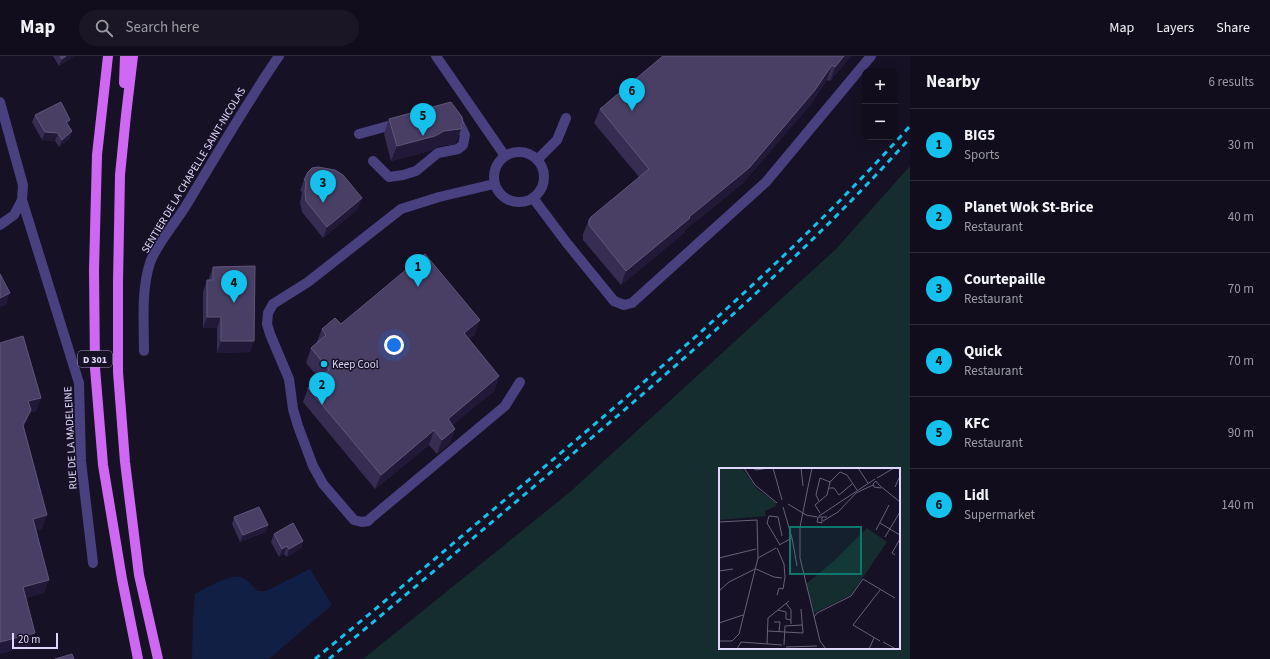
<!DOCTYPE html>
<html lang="en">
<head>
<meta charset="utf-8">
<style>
	:root { --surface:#110d1c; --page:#1a1625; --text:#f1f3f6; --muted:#9c9ca3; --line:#302d3b; --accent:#14c0ec }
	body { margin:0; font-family:"Source Sans 3",sans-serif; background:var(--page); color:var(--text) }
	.controls { position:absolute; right:12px; top:12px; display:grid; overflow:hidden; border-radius:8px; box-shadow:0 2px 10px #0003 }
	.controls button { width:36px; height:36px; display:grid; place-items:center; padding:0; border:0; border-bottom:1px solid var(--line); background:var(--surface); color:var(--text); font:20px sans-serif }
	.scale { position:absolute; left:12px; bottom:10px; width:46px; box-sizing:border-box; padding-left:4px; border:2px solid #e0d8fc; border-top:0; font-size:11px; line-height:14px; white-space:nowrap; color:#e0d8fc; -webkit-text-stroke:3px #171125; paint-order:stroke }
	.you { position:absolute; left:394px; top:289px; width:14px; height:14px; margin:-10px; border:3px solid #fff; border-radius:50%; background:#1a73e8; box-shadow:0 0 0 6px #1a73e833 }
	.badge { display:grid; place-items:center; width:26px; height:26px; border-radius:50%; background:var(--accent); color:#111; font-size:13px; font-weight:700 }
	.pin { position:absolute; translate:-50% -33px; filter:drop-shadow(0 1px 2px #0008) }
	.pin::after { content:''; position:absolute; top:21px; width:14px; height:12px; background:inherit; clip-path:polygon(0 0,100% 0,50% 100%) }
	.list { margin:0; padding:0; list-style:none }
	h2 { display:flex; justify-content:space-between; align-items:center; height:52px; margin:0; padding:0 16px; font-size:17px }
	h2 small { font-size:13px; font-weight:400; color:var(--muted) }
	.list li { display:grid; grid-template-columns:26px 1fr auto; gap:12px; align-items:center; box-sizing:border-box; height:72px; padding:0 16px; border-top:1px solid var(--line) }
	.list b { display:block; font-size:15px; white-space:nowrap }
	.list p { margin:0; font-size:13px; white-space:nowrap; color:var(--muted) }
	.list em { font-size:13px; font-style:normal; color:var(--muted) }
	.icon { flex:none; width:22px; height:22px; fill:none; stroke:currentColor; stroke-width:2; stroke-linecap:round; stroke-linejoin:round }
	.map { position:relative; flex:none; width:910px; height:603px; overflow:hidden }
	header { display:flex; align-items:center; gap:24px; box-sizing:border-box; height:56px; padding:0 20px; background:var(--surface); border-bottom:1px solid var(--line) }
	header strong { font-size:19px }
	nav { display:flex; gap:22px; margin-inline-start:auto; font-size:14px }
	.search { width:280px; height:36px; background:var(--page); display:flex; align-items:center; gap:10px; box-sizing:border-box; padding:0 14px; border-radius:22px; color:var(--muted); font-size:15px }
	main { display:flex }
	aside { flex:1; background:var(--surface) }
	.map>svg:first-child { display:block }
</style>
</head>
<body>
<header>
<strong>Map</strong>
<div class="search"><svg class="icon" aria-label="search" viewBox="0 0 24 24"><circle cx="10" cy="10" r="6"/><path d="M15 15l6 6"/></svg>Search here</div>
<nav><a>Map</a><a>Layers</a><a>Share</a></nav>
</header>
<main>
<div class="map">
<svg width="910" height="603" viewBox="0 0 910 603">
	<rect width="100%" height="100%" fill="#171125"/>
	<path fill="#152d2f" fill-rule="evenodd" d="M910,110v493h-547l207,-167 266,-243zM720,413h179v179h-179z"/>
	<path fill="#111f45" d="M310,513l22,36 -63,54h-77l1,-40 2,-25c9,-5 36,-20 45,-17 7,2 13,10 18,14h8z"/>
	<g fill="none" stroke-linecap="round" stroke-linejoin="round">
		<path stroke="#494080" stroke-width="10" d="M436,0l69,100
			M0,46l23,83 -1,15 -8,15 -14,10
			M359,78l40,-11
			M494 121a25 25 0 1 1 50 0a25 25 0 1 1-50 0Z
			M537,104l20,-20 9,-22
			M373,105l16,16 14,-2 13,-4 22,-18 20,-4 5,-4 2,-10 -9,-18
			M494,128l-55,13 -38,12 -93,73 -35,22 -5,9 -1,11 3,10 19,45 4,30 5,17 15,40 10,18 31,36 8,2 6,-1 3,-3 134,-112 15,-24
			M533,142l33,44 48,59 10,4 8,-2 134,-121 105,-126
			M22,144l57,183 2,78 12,102
			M144,295c0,-27 -3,-61 6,-88 8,-22 25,-39 37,-59 30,-50 59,-100 92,-148"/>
		<path stroke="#ce68f3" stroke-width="10" d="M108,0l-11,99 -3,115 1,98 8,97 19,114 16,80
			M133,0l-7,59 -6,60 -2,107v90l7,90 14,113 19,84
			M124,27l1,-27"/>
		<path stroke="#14c0ec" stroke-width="3" stroke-dasharray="6 5" stroke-linecap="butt" d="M315,603c77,-63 152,-128 228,-191 128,-108 255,-217 367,-342
			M329,603c78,-65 156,-131 234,-197 121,-102 241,-206 347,-324"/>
	</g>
	<path fill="#372c52" d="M53,0h21l-15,10z
		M663,0h188l-21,25 -3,-1 -17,25 -67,78 -58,47v2l-64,53 -38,-45v-6l6,-14 50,-43 -45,-54 6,-14z
		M35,59l33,10 4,6 -3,8 -10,8 -4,-6 -13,-1 -10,-18z
		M389,63l74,5 -7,18 -1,2 -16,2 -10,5 -38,10 -7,-27z
		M304,124l54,29 -35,29 -21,-26 -2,-9 2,-11 -2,-1z
		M213,211l37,85 -33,1v-25h-14v-36l4,-12h2v-2z
		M341,268l134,10 -6,5 30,37 -5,15 -42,34 3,4 -5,14 -13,11 -8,-9 -54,44 -72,-87 5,-14 11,-10 -13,-15 5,-15 5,-4 6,-15z
		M234,461l34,8 -2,7 -26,10 -8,-18z
		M274,478l29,7 -2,7 -14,9 -3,-3 -5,3 -8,-15z"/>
	<path fill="#221938" d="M66,0h8l-15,10 3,-7z
		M844,0h7l-21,25 5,-14z
		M832,9l-5,15 -17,25 -67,78 -58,47v2l-64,53 5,-14 63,-54z
		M70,64l-2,7 -2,-5z
		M461,68h2l-7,18 -1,2 -16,2 -10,5 -38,10 6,-15 47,-15z
		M72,75l-3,8 -10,8 3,-7z
		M45,76l13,1 -3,8 -13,-1z
		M362,142l-4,11 -35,29 4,-11z
		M10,237l-4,12 -6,2v-9z
		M207,261h14l-4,11h-14z
		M480,264l-5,14 -16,14 5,-15z
		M221,285h33l-4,11 -33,1z
		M499,320l-5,15 -52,43 6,-15z
		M41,342l-5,14 -6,1 -4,10 -8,15 10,-37z
		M455,373l-5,14 -13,11 5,-14z
		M434,374l-5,15 -54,44 6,-14z
		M47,459l-5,14 -14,4 5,-14z
		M268,469l-2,7 -26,10 3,-7z
		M303,485l-2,7 -14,9 2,-8z
		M287,490l-3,8 -5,3 3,-8z
		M49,524l-5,13 -26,8 5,-14z
		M35,577l-5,13 -30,8v-12z"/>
	<path fill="#493e64" stroke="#61567c" d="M60,0h6l-4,3z
		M663,0h181l-9,11 -3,-2 -17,25 -66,78 -60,49 1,1 -64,53 -37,-46v-5l2,-3 58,-48 -49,-60z
		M61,46l9,18 -4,2 6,9 -10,9 -4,-7 -13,-1 -10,-17z
		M451,46l11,15 1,7h-2l1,4 -2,1 -16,2 -9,5 -38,10 -8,-27z
		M318,111l17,3 8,5 19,23 -35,29 -21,-26 -1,-9 1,-11 -2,-1 4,-8 4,-4z
		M425,198l55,66 -16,13 35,43 -51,43 7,10 -13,11 -8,-10 -53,45 -73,-87 21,-18 -18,-22 15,-13 -4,-6 13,-11 6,6z
		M255,210l-1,75h-33v-24h-14v-37h6v-13z
		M0,218l10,19 -10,5z
		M23,280l18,62 -13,3 3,9 -8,15 24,90 -14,4 16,61 -26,7 12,46 -35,9v-299z
		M259,451l9,18 -25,10 -9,-18z
		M293,467l10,18 -14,8 -2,-3 -5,3 -8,-15z
		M72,598l2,5h-19z"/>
	<circle fill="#14c0ec" stroke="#171125" stroke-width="1.5" cx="324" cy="308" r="4"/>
	<g text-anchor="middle" stroke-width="3" stroke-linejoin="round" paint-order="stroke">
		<rect fill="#171125" stroke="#a49cbc" stroke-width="1" x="78" y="295" width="34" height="16" rx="3"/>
		<g font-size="10" font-weight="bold" fill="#e0d8fc">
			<text x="95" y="307">D 301</text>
		</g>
		<g font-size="11" fill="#e0d8fc" stroke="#171125">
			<text transform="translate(193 114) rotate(-59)" y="4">SENTIER DE LA CHAPELLE SAINT-NICOLAS</text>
			<text transform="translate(70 382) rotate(-93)" y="4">RUE DE LA MADELEINE</text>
		</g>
		<g font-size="11" fill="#e0d8fc" stroke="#171125" text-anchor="start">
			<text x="332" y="312">Keep Cool</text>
		</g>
	</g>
	<g transform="translate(719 412)">
		<rect width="181" height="181" fill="#171125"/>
		<path d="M0,0h23l14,20 19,14 1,4 -11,5 1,5 -47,4zM148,60l20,14 -36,53 -37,18 -8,-29 28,-23z" fill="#152d2f"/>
		<path fill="none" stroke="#67617b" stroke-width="1" d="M25,0l11,17 22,18M34,0l3,2 13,-2M54,0l9,32M82,0l2,18M139,0l10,15M121,4l7,3 10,15M158,10l17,-10M111,14l10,-10M160,17l21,17M160,17l-3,-4 -3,3 1,3 7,1M89,19l-8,40v31l20,83 6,8M89,19l4,-19M176,19l5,-11M110,20h5l5,7 13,-11M100,33l-3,-6 4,-17 10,4M69,36l18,11 11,2M101,45l-5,-8 12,-10 3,-13M100,48l56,-37M103,50v5l-5,-1 1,-5h9M104,53l15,-9 18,-19 17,-8M0,54l38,-2 1,38M161,55l20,12M157,62l13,-25M166,69l15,-25M73,70l5,28M60,77l13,-7 -9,-31M61,77l-13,-22 2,-7 9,1 4,19M58,80l7,16 1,13 -2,12 -4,-1 -2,7M176,87l-3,-2 8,-14M0,90l37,-9M37,101l18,8 8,1M0,103l14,-2M0,123l10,-9 26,-13M67,135l5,7v14M59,142l8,2v7l5,1M95,149l3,-4 34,-17 12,-17 32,19M55,154h6l-1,10M0,155l24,-8M49,163l35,2 -2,-24M0,173h13l7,-7 19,-76 18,-10M161,173l-27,-16 27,-35M164,174l13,7M48,176l1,-26 21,-17M65,177l1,-19 17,-1M67,179l31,-1M18,181l4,-7 41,3M150,181l5,-11"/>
		<path fill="#0f766e" fill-opacity="0.15" stroke="#0f766e" stroke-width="2" d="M71,59h71v47h-71z"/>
		<rect width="181" height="181" fill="none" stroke="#e0d8fc" stroke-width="2"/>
	</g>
</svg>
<div class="controls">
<button>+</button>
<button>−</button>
</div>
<div class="scale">20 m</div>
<div class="you"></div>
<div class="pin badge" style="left:418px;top:231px">1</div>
<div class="pin badge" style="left:322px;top:349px">2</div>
<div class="pin badge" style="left:323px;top:147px">3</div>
<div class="pin badge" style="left:234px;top:247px">4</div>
<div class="pin badge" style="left:423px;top:80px">5</div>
<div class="pin badge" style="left:632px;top:55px">6</div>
</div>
<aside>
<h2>Nearby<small>6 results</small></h2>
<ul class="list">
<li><span class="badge">1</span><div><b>BIG5</b><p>Sports</p></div><em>30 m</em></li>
<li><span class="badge">2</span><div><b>Planet Wok St-Brice</b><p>Restaurant</p></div><em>40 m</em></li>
<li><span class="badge">3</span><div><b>Courtepaille</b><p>Restaurant</p></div><em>70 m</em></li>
<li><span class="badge">4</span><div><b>Quick</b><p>Restaurant</p></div><em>70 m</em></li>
<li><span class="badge">5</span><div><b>KFC</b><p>Restaurant</p></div><em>90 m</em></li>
<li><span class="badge">6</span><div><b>Lidl</b><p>Supermarket</p></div><em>140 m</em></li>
</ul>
</aside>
</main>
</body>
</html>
